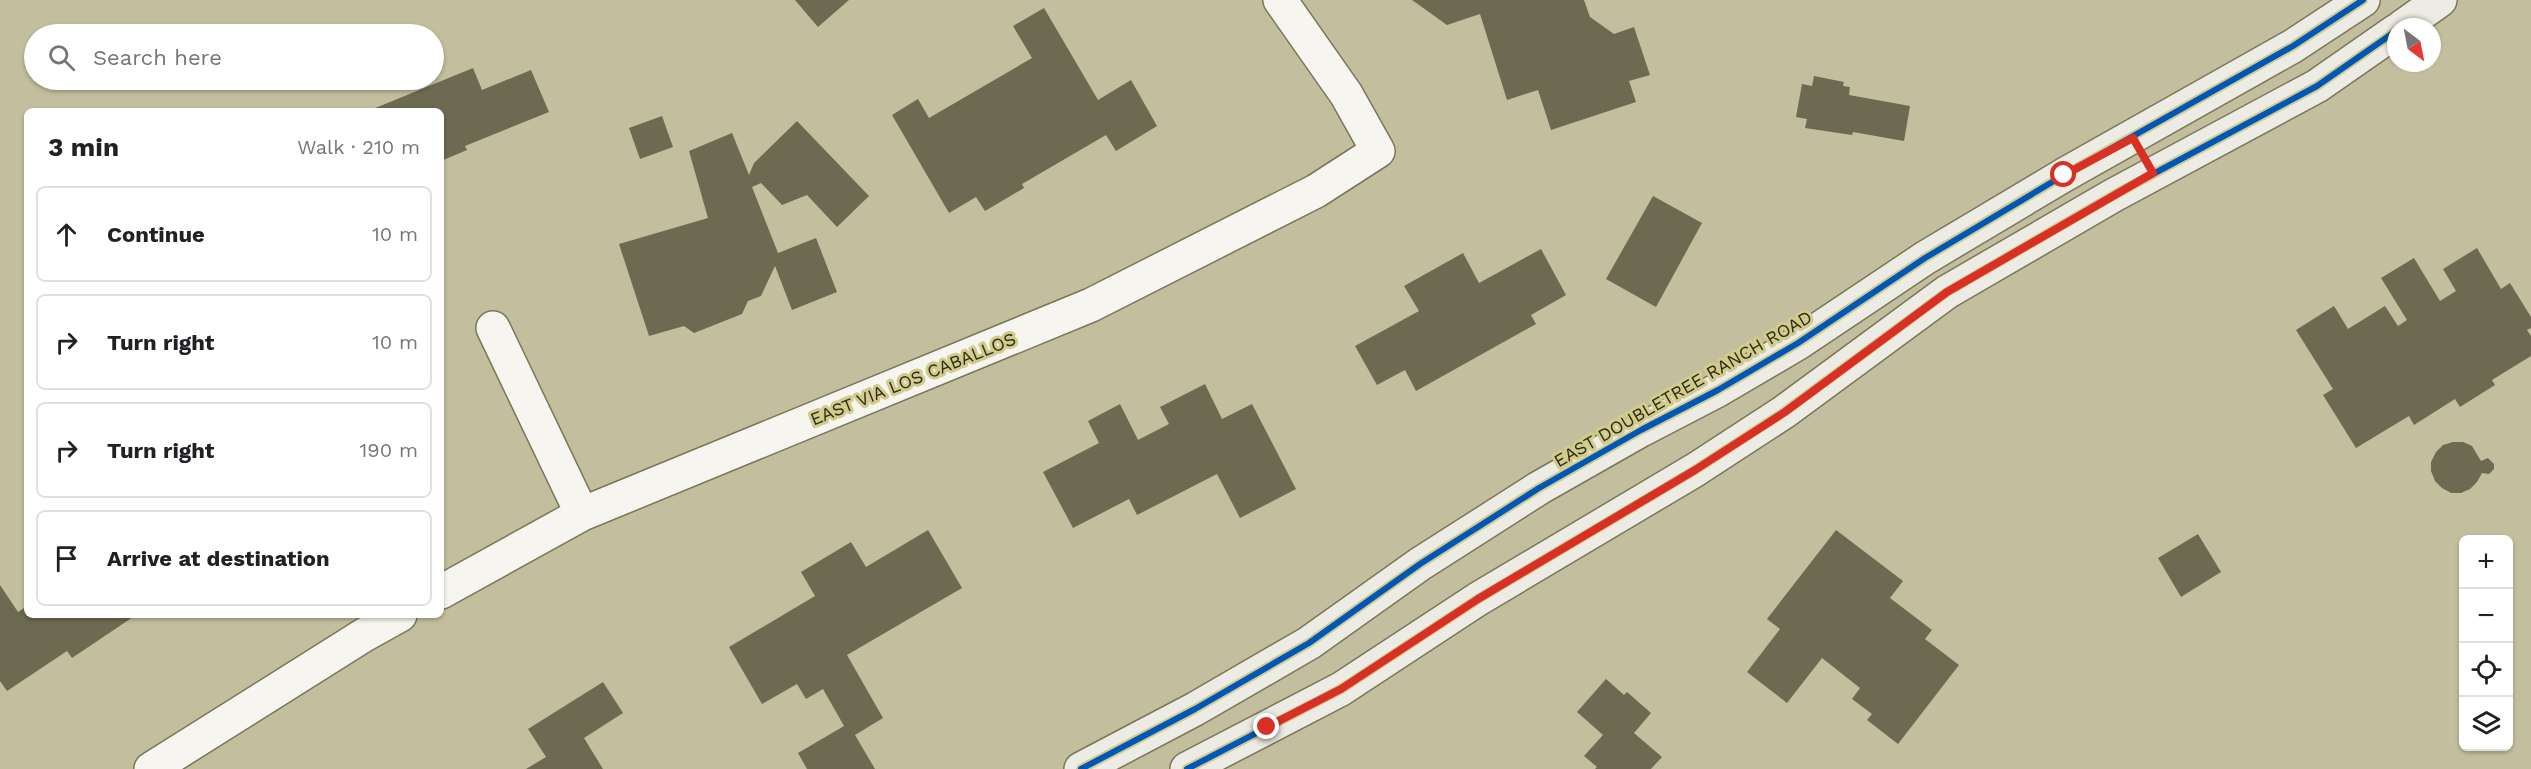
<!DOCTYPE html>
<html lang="en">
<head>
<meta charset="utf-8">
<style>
	:root { --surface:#fff; --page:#f6f6f6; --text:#202124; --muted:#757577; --line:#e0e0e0 }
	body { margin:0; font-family:"Work Sans",sans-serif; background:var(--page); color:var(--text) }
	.controls { position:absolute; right:18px; bottom:18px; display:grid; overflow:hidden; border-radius:9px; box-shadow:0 2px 4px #0004 }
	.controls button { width:54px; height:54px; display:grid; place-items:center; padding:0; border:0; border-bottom:2px solid var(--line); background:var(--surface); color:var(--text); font:30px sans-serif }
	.compass { position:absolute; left:2387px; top:18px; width:54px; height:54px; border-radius:50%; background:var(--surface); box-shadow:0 2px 4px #0004; rotate:148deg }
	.stop { position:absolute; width:18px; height:18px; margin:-14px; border:4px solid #d93025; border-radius:50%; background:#fff }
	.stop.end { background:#d93025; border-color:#fff; box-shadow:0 2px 6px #0008 }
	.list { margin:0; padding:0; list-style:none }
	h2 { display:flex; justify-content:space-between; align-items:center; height:78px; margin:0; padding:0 24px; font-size:26px }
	h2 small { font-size:20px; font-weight:400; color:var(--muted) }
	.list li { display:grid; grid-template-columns:39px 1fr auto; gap:18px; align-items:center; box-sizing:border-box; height:96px; margin:0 12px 12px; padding:0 12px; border:2px solid var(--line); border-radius:9px }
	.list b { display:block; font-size:22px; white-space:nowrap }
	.list em { font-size:20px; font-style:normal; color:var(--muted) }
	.icon { flex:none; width:33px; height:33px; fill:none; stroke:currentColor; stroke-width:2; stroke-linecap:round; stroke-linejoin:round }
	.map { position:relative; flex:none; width:2531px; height:769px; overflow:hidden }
	.search { position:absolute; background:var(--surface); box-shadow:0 2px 4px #0004; left:24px; top:24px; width:420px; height:66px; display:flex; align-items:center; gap:15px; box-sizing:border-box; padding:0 21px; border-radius:33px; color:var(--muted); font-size:22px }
	.panel { position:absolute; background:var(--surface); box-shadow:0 2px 4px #0004; left:24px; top:108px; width:420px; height:510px; border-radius:9px }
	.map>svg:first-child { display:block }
</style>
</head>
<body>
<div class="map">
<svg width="2531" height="769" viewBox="0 0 2531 769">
	<rect width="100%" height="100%" fill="#c3be9d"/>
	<path fill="#6d6a52" d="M795,0h54l-31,27z
		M1412,0h172l6,17 24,17 20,-7 16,48 -21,6 7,21 -85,28 -13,-40 -31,10 -27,-86 -33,11z
		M1044,8l54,92 33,-20 26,46 -41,25 -10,-16 -84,49 2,4 -39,23 -9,-14 -27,16 -57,-98 26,-16 11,19 103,-60 -19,-32z
		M473,68l9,22 49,-20 18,42 -84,34 2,4 -26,11v-50h-73z
		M1814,76l30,6 -1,4 7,1 -1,8 61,11 -6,35 -51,-9 -1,3 -47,-7 2,-9 -11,-2 6,-33 10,2z
		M662,116l11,31 -33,12 -11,-31z
		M797,121l72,75 -32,31 -30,-32 -25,10 -21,-22 -9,4 26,66 38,-15 21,54 -45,18 -17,-44 -14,30 -13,5 -6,13 -48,19 -10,-7 -35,10 -30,-92 89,-26 -19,-67 43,-18 17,42 5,-12z
		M1653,196l49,27 -46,84 -50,-28z
		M2477,248l24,41 9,-6 21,34v11l-4,2 4,6v20l-39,24 3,5 -35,22 -5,-8 -41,26 -5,-9 -53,32 -33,-53 10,-6 -37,-59 38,-24 14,23 37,-23 13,20 9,-6 -26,-42 33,-20 26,43 16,-10 -13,-22z
		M1541,249l25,46 -35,20 5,9 -120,67 -11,-21 -28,15 -22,-39 64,-35 -15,-25 59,-33 16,30z
		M1205,384l17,35 30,-15 44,85 -56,29 -23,-44 -80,41 -8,-16 -56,29 -30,-56 56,-29 -11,-22 32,-17 18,36 31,-16 -9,-17z
		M2453,442h10l9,4 9,15 7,-3 6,6v5l-5,5 -7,-1 -5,9 -7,7 -9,4h-10l-9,-5 -7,-7 -4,-10v-9l5,-10 7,-7z
		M928,530l34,58 -115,67 36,63 -28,17 20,34h-68l-9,-16 46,-27 -21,-37 -17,10 -9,-15 -35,20 -33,-57 86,-51 -14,-24 50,-30 15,25z
		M1836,530l67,51 -13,17 42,32 -7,9 34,26 -61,79 -31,-24 5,-6 -20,-15 8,-11 -38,-30 -35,45 -40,-31 33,-43 -13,-10z
		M2198,534l23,38 -40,25 -23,-39z
		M0,585l18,27 9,-6v9h109l-64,43 -5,-7 -60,40 -7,-10z
		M1606,679l18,16 3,-3 24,21 -17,20 28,24 -11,12h-56l2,-2 -13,-11 19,-21 -26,-23z
		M603,682l20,31 -39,25 19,31h-77l20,-12 -18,-28z"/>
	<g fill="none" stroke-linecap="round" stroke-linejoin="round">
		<defs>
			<path id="street" d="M493,328l89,186
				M441,592l141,-78 509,-209 225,-114 62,-40 -32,-57 -66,-94
				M151,769l213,-134 36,-20"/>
			<path id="secondary" d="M2402,27l38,-27
				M1081,769l114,-60 114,-66 111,-79 119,-76 102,-58 77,-40 80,-47 127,-85 139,-83 229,-129 70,-46
				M1187,769l154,-80 137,-90 217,-129 89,-58 163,-120 167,-97 203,-109 79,-55"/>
		</defs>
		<use href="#street" stroke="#7a765b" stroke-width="36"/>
		<use href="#secondary" stroke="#7a765b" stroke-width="36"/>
		<use href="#street" stroke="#f6f5f0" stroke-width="33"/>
		<use href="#secondary" stroke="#edece4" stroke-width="33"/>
		<defs>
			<path id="cycleway" d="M1081,769l114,-60 114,-66 111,-79 119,-76 102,-58 77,-40 80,-47 127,-85 139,-83 229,-129 70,-46
				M1187,769l154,-80 137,-90 217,-129 89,-58 163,-120 167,-97 203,-109 79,-55"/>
		</defs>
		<use href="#cycleway" stroke="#d2cb8e" stroke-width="10"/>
		<use href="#cycleway" stroke="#0057b8" stroke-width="6"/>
	</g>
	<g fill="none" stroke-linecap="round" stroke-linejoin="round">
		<path stroke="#d93025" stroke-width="8" d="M1267,727l74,-38 137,-90 217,-129 90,-58 162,-120 206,-119 -20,-35 -69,37"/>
	</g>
	<g text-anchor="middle" stroke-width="6" stroke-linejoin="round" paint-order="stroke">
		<g font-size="18" fill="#2d2a11" stroke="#d2cb8e">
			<text transform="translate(913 379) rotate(-22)" y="6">EAST VIA LOS CABALLOS</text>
			<text transform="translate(1683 389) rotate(-30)" y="6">EAST DOUBLETREE RANCH ROAD</text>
		</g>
	</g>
</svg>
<div class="controls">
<button>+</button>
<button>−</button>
<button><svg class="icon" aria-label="locate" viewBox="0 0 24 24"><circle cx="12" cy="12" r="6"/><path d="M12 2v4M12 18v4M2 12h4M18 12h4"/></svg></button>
<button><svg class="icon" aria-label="layers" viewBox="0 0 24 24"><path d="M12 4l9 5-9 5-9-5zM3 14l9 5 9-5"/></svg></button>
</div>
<svg class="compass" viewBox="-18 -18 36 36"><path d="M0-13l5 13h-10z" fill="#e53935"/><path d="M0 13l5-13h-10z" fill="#757577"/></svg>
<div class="stop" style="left:2064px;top:175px"></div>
<div class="stop end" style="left:1267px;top:727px"></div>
<div class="search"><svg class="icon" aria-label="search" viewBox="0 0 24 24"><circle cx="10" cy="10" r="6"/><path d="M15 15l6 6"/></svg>Search here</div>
<section class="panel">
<h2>3 min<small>Walk · 210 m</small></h2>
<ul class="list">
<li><svg class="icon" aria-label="ahead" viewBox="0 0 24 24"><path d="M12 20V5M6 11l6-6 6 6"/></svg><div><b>Continue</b></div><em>10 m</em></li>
<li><svg class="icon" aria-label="right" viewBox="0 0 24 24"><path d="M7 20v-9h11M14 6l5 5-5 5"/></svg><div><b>Turn right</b></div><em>10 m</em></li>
<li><svg class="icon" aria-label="right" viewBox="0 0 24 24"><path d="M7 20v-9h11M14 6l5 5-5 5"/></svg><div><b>Turn right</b></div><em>190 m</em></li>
<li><svg class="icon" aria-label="arrive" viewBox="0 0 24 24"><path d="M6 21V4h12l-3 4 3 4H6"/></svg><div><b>Arrive at destination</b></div></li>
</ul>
</section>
</div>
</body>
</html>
